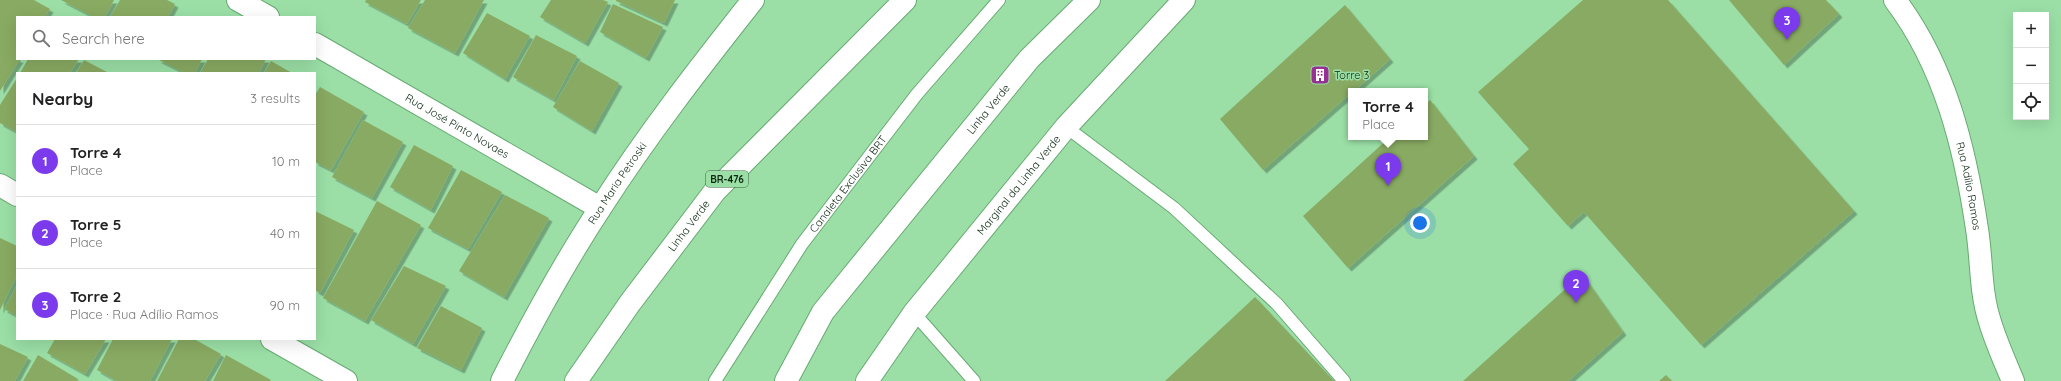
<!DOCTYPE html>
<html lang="en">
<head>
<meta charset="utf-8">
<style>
	:root { --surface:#fff; --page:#f2f2f2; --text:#222; --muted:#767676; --line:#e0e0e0; --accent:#7c3aed }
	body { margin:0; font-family:Quicksand,sans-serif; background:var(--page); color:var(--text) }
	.controls { position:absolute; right:12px; top:12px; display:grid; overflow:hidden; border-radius:0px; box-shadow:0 4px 16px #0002 }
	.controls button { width:36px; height:36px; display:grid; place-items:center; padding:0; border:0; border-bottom:1px solid var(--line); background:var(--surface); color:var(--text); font:20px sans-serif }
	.you { position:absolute; left:1420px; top:223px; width:14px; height:14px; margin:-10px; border:3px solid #fff; border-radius:50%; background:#1a73e8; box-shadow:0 0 0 6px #1a73e833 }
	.badge { display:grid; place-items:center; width:26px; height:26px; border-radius:50%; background:var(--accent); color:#fff; font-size:13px; font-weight:700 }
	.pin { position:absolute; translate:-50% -33px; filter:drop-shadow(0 1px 2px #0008) }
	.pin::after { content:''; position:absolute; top:21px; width:14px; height:12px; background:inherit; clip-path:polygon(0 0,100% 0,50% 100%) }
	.popup { position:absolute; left:1348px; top:88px; width:80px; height:52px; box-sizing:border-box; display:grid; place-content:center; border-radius:0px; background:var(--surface); filter:drop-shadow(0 1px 3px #0005); font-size:13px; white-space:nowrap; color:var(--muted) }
	.popup b { font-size:15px; color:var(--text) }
	.popup::after { content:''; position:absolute; left:50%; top:100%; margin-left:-8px; border:8px solid transparent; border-top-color:var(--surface) }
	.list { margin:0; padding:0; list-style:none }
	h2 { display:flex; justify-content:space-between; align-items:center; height:52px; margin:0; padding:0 16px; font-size:17px }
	h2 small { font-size:13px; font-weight:400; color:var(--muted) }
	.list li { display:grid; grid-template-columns:26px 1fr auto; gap:12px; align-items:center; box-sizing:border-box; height:72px; padding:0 16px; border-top:1px solid var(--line) }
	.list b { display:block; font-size:15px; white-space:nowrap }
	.list p { margin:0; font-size:13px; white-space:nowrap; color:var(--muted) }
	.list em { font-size:13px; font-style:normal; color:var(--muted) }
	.icon { flex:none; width:22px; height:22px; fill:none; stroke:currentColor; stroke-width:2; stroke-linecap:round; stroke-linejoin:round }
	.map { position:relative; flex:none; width:2061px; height:381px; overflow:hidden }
	.search { position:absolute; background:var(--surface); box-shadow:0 4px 16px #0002; left:16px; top:16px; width:300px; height:44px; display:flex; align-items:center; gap:10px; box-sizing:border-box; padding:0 14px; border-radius:0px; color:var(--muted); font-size:15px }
	.panel { position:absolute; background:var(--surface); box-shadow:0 4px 16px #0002; left:16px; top:72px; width:300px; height:268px; border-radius:0px }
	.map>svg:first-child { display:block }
</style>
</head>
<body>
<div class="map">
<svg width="2061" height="381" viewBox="0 0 2061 381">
	<defs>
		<filter id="shadow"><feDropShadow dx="3.5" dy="3.5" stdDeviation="0" flood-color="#0004"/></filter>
	</defs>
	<rect width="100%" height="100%" fill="#9bdfa6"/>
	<path fill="#89aa62" filter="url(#shadow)" d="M0,0h34l16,9 -5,8h-28v42h3l-20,32z
		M61,0h53l-9,17h-11z
		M120,0h47l8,4 -7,13h-58z
		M366,0h55l-14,24 -42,-22z
		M425,0h59l-29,53 -47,-25z
		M551,0h52l5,2 -23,41 -45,-26z
		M616,0h59l-11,23 -48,-22z
		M1583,0h85l186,211 -153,134 -117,-133 -16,14 -55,-62 16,-15 -51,-57z
		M1729,0h97l13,14 -55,51z
		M613,4l50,23 -17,31 -46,-26z
		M1345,5l45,54 -36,32h-3v2l-88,77 -43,-51z
		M487,13l43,23 -25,43 -42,-26z
		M536,35l41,21 -23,44 -41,-23z
		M28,59h51l-9,14h-50z
		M157,59h45l-7,14h-10z
		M208,59h58l-7,14h-59z
		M84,60l25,13h-33z
		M271,61l21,12h-28z
		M580,61l39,22 -27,48 -39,-24z
		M17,78v54l-17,-9v-18z
		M320,87l44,25 -33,58 -16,-8v-67z
		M1430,100l44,56 -126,112 -45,-52 87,-79h35v-32z
		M363,120l40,22 -31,56 -40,-21z
		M414,145l39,21 -22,44 -41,-23z
		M461,170l41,22 -34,57 -40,-21z
		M505,195l44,23 -45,79 -45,-26z
		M377,201l44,24 -56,96 -42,-23z
		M315,211l39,19 -34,63 -5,-3z
		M0,238l17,8v30l-17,34z
		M404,266l42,20 -33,58 -42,-24z
		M1582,274l41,58 -55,49h-105z
		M17,285v31l-13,-7z
		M1255,297l79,84h-169z
		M441,306l41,22 -21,42 -44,-22z
		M55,339h51l-21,35 -38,-21z
		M113,339h59l-22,42h-33l-20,-11z
		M179,339h15l27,15 -16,27h-48z
		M0,344l28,13 -13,24h-15z
		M38,355l40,24 -1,2h-54z
		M226,355l45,25 -1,1h-57z
		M1666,375l6,6h-13z"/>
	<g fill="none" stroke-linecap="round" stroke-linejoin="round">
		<defs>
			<g id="service">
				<path d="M1066,127l108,81 103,96 67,77"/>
				<path d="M914,313l60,68"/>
				<path id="s1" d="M715,381l87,-137 115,-150 82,-94"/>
			</g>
			<g id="minor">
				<path d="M238,0l30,17"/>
				<path id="s2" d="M1895,0c50,66 70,148 82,229 5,31 3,63 13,93 6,20 15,40 23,59"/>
				<path id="s3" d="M315,44l285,164"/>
				<path d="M0,185l17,10"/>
				<path d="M272,339l74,42"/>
			</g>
			<g id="secondary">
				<path id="s4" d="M502,381c30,-59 62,-118 99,-174 46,-72 99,-140 152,-207"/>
				<path id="s5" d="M867,381l47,-68 152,-186 118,-127"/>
			</g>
			<g id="trunk">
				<path id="s6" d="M576,381l54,-78 85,-112 190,-191"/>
				<path id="s7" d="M786,381l37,-69 206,-253 60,-59"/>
			</g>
		</defs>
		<use href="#service" stroke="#67aa73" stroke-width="14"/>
		<use href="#minor" stroke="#67aa73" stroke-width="24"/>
		<use href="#secondary" stroke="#67aa73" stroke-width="24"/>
		<use href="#trunk" stroke="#67aa73" stroke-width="24"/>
		<use href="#service" stroke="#fff" stroke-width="12"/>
		<use href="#minor" stroke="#fff" stroke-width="22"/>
		<use href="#secondary" stroke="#fff" stroke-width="22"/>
		<use href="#trunk" stroke="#fff" stroke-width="22"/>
	</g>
	<defs>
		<symbol id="building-square" viewBox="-11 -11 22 22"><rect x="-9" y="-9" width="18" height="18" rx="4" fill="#963094" stroke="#9bdfa6"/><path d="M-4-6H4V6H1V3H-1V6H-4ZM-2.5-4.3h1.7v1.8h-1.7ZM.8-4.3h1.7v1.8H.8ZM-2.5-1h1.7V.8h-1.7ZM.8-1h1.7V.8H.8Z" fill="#fff"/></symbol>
	</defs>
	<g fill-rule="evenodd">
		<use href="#building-square" x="1309" y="64" width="22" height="22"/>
	</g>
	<g text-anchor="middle" stroke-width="3" stroke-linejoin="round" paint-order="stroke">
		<rect fill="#9bdfa6" stroke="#38603f" stroke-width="1" x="706" y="171" width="42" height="16" rx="3"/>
		<g font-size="10" font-weight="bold" fill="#0d2913">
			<text x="727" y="183">BR-476</text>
		</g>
		<g font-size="11" fill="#0d2913" stroke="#9bdfa6" text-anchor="start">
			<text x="1334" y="79">Torre 3</text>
		</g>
		<g font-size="11" fill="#0d2913" stroke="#9bdfa6">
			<text dy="4" stroke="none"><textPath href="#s7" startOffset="340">Linha Verde</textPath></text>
			<text dy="4" stroke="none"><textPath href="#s3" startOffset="164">Rua José Pinto Novaes</textPath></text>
			<text dy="4" stroke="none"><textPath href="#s4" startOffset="229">Rua Maria Petroski</textPath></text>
			<text dy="4" stroke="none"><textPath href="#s1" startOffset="238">Canaleta Exclusiva BRT</textPath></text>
			<text dy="4" stroke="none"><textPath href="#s5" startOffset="248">Marginal da Linha Verde</textPath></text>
			<text dy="4" stroke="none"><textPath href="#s2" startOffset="202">Rua Adílio Ramos</textPath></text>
			<text dy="4" stroke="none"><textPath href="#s6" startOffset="192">Linha Verde</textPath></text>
		</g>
	</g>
</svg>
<div class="controls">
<button>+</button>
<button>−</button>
<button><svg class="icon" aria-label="locate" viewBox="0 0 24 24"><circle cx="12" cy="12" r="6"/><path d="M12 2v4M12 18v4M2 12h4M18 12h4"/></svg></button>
</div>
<div class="you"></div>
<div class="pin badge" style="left:1388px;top:186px">1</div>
<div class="popup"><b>Torre 4</b>Place</div>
<div class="pin badge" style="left:1576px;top:303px">2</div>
<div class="pin badge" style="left:1787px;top:40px">3</div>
<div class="search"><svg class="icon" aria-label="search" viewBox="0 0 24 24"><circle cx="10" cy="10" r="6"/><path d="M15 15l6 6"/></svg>Search here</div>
<section class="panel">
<h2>Nearby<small>3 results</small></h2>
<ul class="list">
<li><span class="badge">1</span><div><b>Torre 4</b><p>Place</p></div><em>10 m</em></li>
<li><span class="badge">2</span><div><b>Torre 5</b><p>Place</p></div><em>40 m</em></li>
<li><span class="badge">3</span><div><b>Torre 2</b><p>Place · Rua Adílio Ramos</p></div><em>90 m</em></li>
</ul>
</section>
</div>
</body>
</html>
